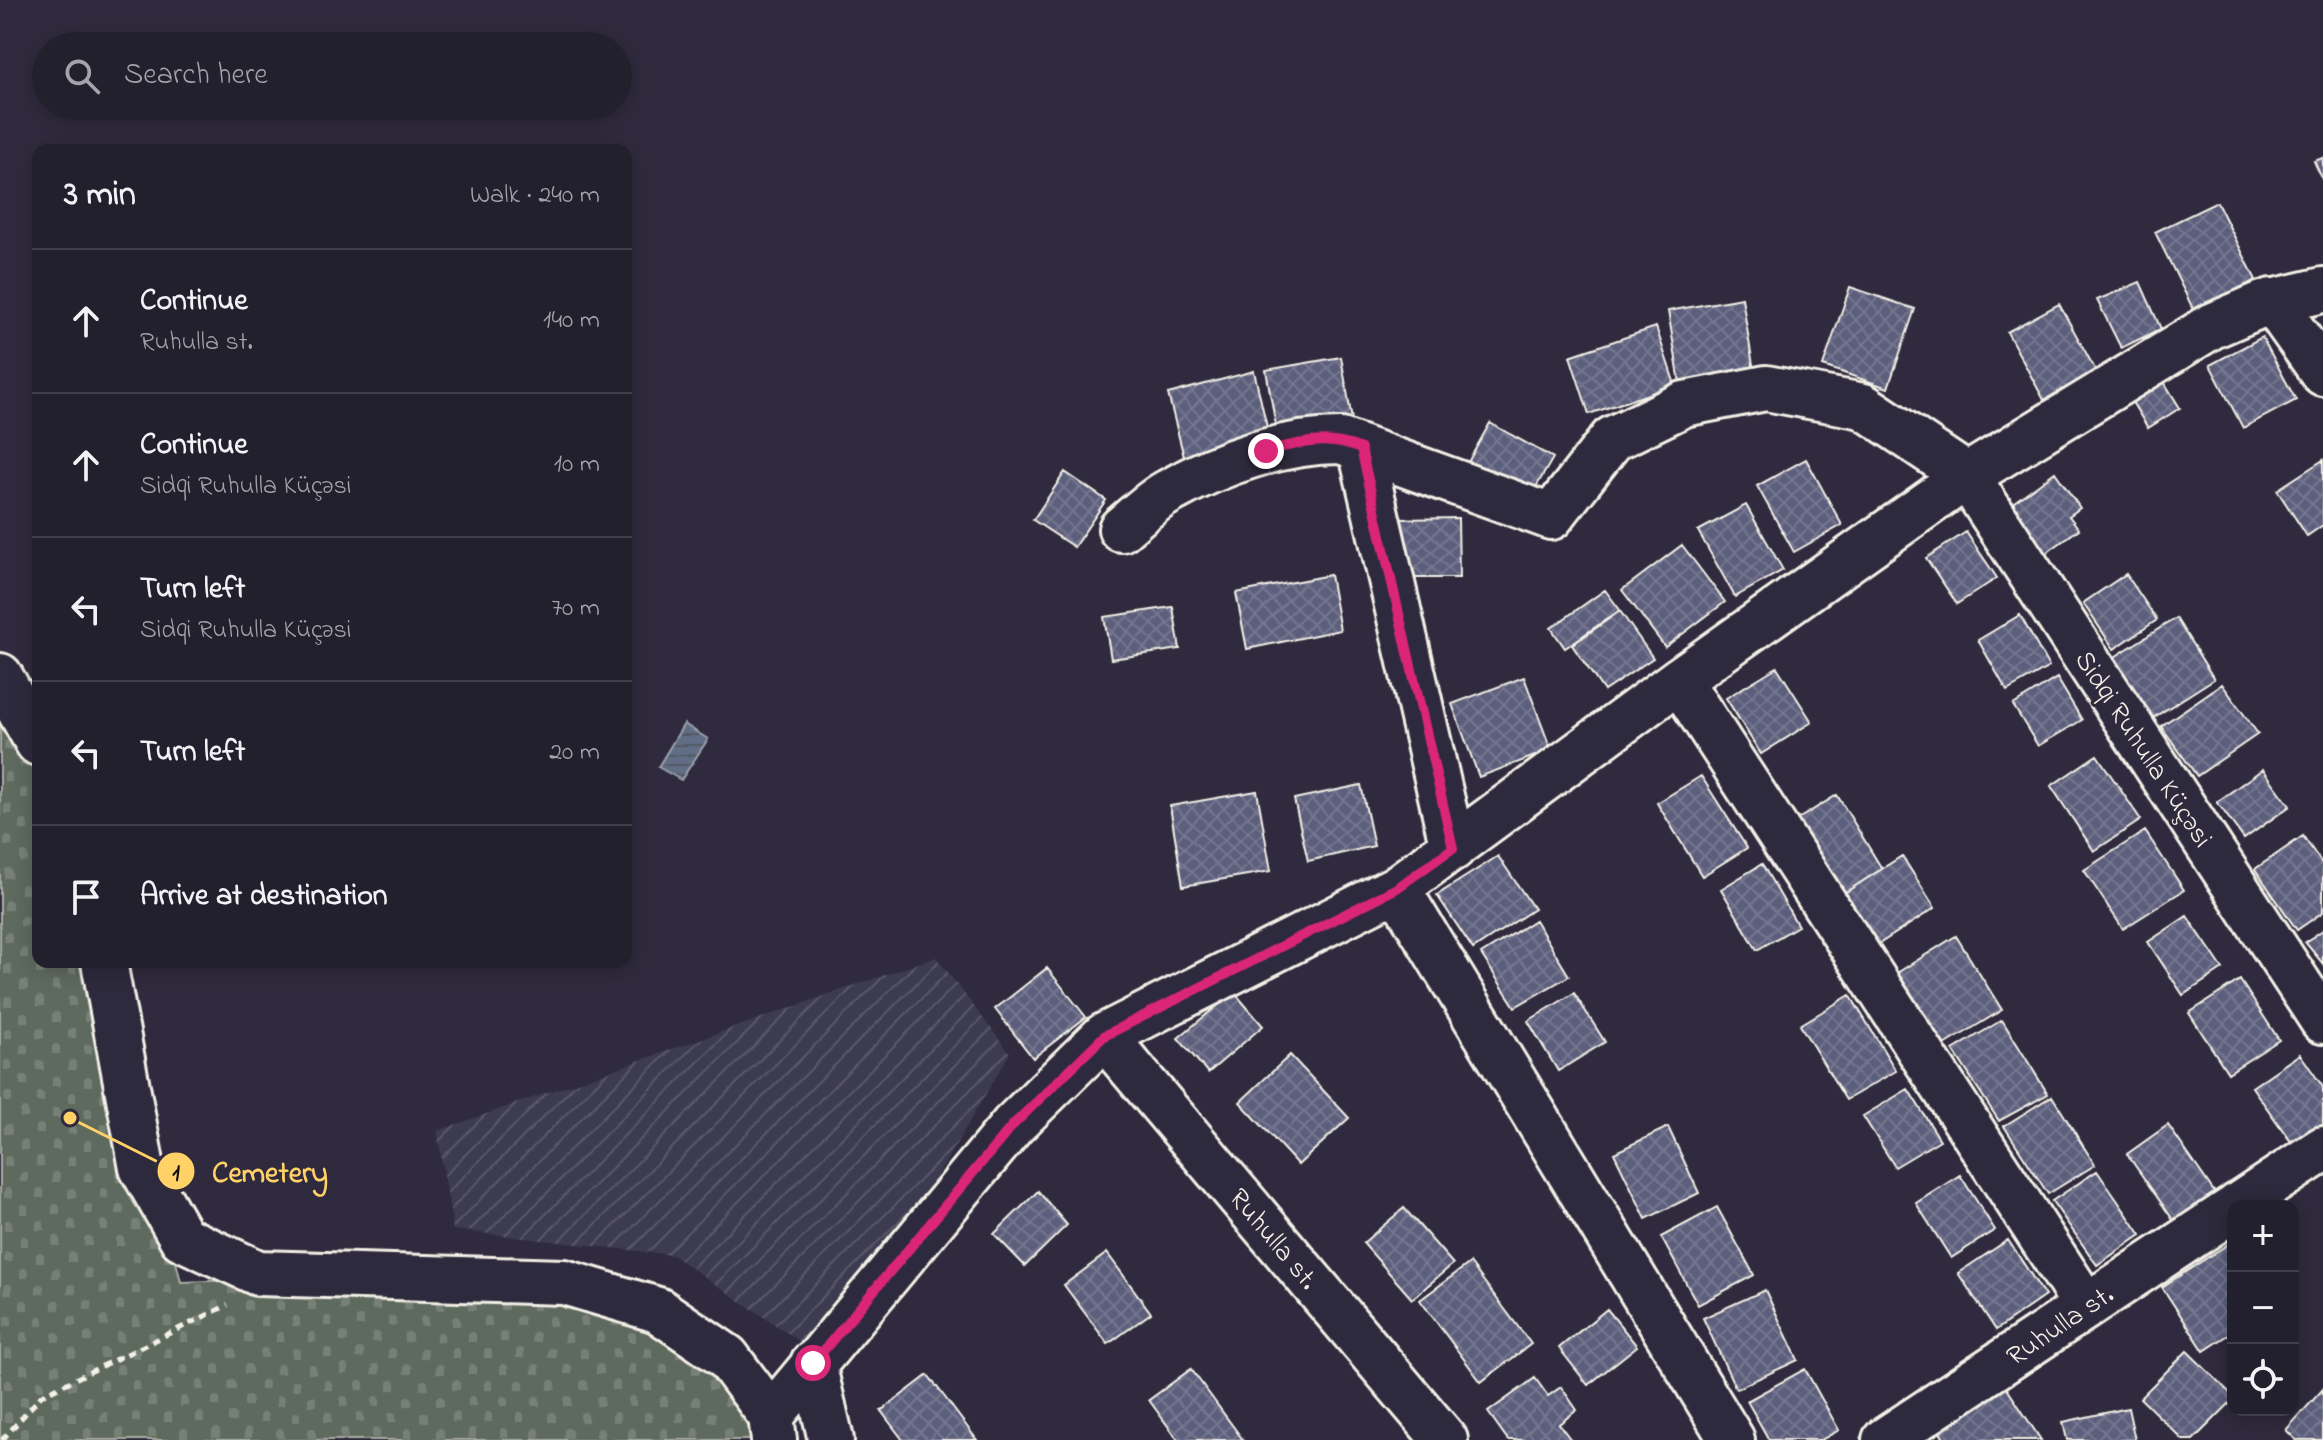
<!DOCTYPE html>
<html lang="en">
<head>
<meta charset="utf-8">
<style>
	:root { --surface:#23202e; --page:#2f2d3a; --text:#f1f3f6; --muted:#a3a3aa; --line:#403e4a }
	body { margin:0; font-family:"Indie Flower",sans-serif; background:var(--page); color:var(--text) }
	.controls { position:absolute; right:24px; bottom:24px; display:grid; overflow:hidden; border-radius:16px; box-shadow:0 4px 20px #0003 }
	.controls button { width:72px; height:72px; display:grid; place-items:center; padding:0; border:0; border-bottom:2px solid var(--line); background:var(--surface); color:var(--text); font:40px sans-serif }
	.stop { position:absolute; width:24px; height:24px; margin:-18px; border:6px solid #db2777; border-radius:50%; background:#fff }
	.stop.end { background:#db2777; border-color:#fff; box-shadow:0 2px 8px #0008 }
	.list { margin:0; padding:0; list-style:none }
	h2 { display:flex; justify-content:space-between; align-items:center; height:104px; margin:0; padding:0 32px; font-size:34px }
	h2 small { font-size:26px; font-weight:400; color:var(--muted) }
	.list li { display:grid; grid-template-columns:52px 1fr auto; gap:24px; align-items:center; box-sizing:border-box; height:144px; padding:0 32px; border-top:2px solid var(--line) }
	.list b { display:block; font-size:30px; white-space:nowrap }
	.list p { margin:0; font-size:26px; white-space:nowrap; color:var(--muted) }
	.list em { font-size:26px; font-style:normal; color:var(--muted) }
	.icon { flex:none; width:44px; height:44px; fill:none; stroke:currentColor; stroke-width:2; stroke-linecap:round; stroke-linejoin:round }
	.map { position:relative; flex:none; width:2323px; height:1440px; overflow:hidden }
	.search { position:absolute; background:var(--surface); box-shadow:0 4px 20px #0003; left:32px; top:32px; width:600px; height:88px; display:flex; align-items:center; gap:20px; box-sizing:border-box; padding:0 28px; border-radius:44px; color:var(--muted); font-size:30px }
	.panel { position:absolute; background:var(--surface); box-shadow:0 4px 20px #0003; left:32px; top:144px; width:600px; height:824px; border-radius:16px }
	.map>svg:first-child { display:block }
</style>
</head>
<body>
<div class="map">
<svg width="2323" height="1440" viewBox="0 0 2323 1440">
	<defs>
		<pattern id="industrial-furrows" width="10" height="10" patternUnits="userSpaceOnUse" patternTransform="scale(2)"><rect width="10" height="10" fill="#3c3a50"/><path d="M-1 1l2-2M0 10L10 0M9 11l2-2" fill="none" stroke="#595769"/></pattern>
		<pattern id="cemetery-stones" width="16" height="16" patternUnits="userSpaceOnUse" patternTransform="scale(2)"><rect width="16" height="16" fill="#5f6a5f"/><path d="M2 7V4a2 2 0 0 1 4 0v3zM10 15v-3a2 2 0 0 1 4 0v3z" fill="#778076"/></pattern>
		<pattern id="water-rules" width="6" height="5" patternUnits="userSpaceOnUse" patternTransform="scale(2)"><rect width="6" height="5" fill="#606d85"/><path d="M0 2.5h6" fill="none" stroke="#535962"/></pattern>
		<pattern id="building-cross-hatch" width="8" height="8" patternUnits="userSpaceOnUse" patternTransform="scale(2)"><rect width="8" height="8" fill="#5c5e7c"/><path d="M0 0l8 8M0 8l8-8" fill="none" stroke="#74768f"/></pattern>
	</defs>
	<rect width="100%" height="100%" fill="#2f2a3d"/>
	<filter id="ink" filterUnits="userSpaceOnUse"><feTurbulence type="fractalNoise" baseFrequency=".0125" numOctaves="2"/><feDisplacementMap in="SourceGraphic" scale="16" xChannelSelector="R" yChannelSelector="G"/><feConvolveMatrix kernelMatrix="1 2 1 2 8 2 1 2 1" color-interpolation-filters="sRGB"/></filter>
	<g filter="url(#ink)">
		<path fill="url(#industrial-furrows)" d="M936,957l74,96 -118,200 -84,94 -136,-92 -219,-25 -16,-99z"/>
		<path fill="url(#cemetery-stones)" stroke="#aaaea4" stroke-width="2" d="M0,680l38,73v209h65l78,320 246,-8 180,14 138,110 8,42h-753z"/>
		<path fill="url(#water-rules)" stroke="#9ba2ad" stroke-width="2" d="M684,724l24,15 -27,41 -23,-13z"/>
		<path fill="url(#building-cross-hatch)" stroke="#f4f1e8" stroke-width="2" d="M2323,158v23l-9,-20z
			M2217,202l39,78 -62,31 -39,-79z
			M2140,282l21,47 -40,19 -24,-48z
			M1850,287l65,22 -27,79 -65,-22z
			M1742,298l12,73 -74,12 -12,-72z
			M2059,304l37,67 -52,29 -37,-68z
			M1656,327l19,58 -86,29 -19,-58z
			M2262,337l34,63 -53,28 -33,-63z
			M1341,357l11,63 -75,12 -11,-62z
			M1254,371l15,65 -84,25 -17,-67z
			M2161,377l19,31 -32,20 -19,-31z
			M1490,423l63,35 -24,41 -62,-35z
			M1806,459l36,66 -48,27 -37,-66z
			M2323,460v65l-16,11 -30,-46z
			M1065,472l41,28 -32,47 -41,-27z
			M2055,472l25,36 -11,8 10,13 -41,30 -36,-48z
			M1746,505l37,65 -48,27 -37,-66z
			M1458,518l1,60h-57l-1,-59z
			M1966,532l31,46 -40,26 -31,-46z
			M1682,545l43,57 -60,45 -43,-57z
			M2126,574l31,46 -43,29 -31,-46z
			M1330,575l10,55 -93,19 -11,-56z
			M1605,590l15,20 -55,38 -14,-20z
			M1173,607l7,42 -69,10 -7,-42z
			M1620,611l33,47 -49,33 -32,-46z
			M2020,615l29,52 -42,24 -29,-51z
			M2176,618l38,61 -63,40 -38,-61z
			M1777,667l35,55 -51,32 -35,-56z
			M1524,677l27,73 -72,27 -27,-73z
			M2057,678l25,42 -44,26 -25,-41z
			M2222,684l36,50 -61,42 -36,-50z
			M2097,755l44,65 -47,31 -43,-65z
			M2263,769l27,37 -46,33 -27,-37z
			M1701,776l46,72 -45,28 -45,-73z
			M1361,785l13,61 -66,15 -14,-62z
			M1257,791l14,80 -88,15 -13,-80z
			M1837,795l45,74 -41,26 -46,-74z
			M2145,831l39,59 -61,39 -39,-59z
			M2303,836l20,29v47l-26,18 -42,-61z
			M1498,856l36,53 -61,40 -36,-54z
			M1902,856l33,52 -61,39 -33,-52z
			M1762,864l36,62 -41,24 -36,-61z
			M2187,916l36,53 -40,26 -35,-53z
			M1535,920l34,56 -54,31 -34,-53z
			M2323,930v34l-18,-22z
			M1956,936l46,74 -59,36 -46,-73z
			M1047,968l39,49 -53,41 -38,-49z
			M2240,980l39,60 -51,33 -39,-60z
			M1234,992l29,34 -55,47 -30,-35z
			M1574,993l31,49 -47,29 -30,-50z
			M1850,995l46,76 -50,29 -46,-75z
			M2002,1020l46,74 -49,27 -46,-71z
			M2300,1054l23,33v39l-29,20 -42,-59z
			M1290,1055l59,63 -51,47 -58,-63z
			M1908,1089l32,51 -45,27 -32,-51z
			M2052,1096l43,69 -47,29 -44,-68z
			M2168,1125l49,71 -41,28 -49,-70z
			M1668,1127l31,66 -53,26 -32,-66z
			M2097,1171l44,64 -44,30 -45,-64z
			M1960,1175l35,55 -44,28 -35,-55z
			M1038,1191l29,34 -42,41 -31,-32z
			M1717,1207l37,68 -56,30 -37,-68z
			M1404,1208l49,56 -41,35 -49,-56z
			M2008,1240l37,56 -49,34 -38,-57z
			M2233,1241v91l-29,19 -42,-64z
			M1107,1253l44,60 -43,31 -44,-59z
			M1470,1263l61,81 -50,38 -61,-82z
			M1765,1290l33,70 -62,29 -33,-71z
			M1607,1309l30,37 -49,39 -29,-37z
			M2187,1351l46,45v4l-40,40h-10l-43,-42z
			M1191,1369l52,71h-65l-29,-40z
			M1805,1369l34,61 -18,10h-52l-22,-39z
			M928,1375l49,65h-74l-22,-29z
			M1535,1378l13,18 13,-9 16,23 -18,14 12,16h-63l-20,-28z
			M2002,1381l39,59h-96l-10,-15z
			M2323,1389v51h-27l-10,-10z
			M2128,1408l7,32h-68l-4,-18z"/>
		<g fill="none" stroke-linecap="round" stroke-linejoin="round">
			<defs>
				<path id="minor" d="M2272,301l51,72
					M1361,449l92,399
					M1121,529c15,-12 31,-29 49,-38 51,-29 112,-50 171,-50l210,76 61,-78 72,-35 82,-16 97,18 104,70 356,545
					M0,676l38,67
					M1679,680l407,626
					M1397,888l335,552
					M104,962l38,206 40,70 76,35 306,9 94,28 69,47 44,59 3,24
					M1104,1036l341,404
					M2237,1206l86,-57
					M813,1363l18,77
					M771,1416l242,-291 91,-89 293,-148 282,-208 288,-204 245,-150 51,-22 60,-14
					M1885,1440l348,-231"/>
			</defs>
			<use href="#minor" stroke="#f4f1e8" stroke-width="50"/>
			<path stroke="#f4f1e8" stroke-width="5" stroke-dasharray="8 6" stroke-linecap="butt" d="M2,1440l40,-45 186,-90"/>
			<use href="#minor" stroke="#2f2a3d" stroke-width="44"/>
		</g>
	</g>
	<g fill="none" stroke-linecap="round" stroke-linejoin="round" filter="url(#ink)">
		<path stroke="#db2777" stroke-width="10" d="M813,1363l200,-238 91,-89 293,-148 56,-40 -92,-399c-35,-14 -61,-6 -95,2"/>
	</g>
	<g text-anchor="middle" stroke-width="6" stroke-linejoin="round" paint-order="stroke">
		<g font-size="28" fill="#f4f1e8" stroke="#2f2a3d">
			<text transform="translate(2145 748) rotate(57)" y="10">Sidqi Ruhulla Küçəsi</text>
			<text transform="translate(1275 1238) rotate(50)" y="10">Ruhulla st.</text>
			<text transform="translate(2059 1324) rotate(-34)" y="10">Ruhulla st.</text>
		</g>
	</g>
	<path fill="none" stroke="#ffd166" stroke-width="3" d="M70 1118L176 1171"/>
	<g fill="#ffd166" stroke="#2f2a3d" stroke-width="3">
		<circle cx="70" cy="1118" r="8"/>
		<circle cx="176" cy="1171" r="20"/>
	</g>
	<g font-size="24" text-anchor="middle" font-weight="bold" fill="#111">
		<text x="176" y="1180">1</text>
	</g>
	<g font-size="30" text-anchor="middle" font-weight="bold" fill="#ffd166" stroke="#2f2a3d" stroke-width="6" stroke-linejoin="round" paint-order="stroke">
		<text x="270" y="1182">Cemetery</text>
	</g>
</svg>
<div class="controls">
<button>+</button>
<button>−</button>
<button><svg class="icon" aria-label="locate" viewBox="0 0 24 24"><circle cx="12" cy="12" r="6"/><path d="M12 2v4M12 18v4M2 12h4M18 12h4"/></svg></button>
</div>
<div class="stop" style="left:813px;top:1363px"></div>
<div class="stop end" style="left:1266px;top:451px"></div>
<div class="search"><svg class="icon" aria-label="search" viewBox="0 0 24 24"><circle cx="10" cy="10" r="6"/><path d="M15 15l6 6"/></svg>Search here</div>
<section class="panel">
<h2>3 min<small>Walk · 240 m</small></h2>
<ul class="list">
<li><svg class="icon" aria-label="ahead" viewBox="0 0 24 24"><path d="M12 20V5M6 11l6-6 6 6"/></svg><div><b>Continue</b><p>Ruhulla st.</p></div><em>140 m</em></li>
<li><svg class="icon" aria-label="ahead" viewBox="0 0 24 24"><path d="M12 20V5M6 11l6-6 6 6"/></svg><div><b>Continue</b><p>Sidqi Ruhulla Küçəsi</p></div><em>10 m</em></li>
<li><svg class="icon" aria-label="left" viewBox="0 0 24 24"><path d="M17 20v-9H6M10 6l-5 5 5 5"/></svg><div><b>Turn left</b><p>Sidqi Ruhulla Küçəsi</p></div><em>70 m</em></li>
<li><svg class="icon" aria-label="left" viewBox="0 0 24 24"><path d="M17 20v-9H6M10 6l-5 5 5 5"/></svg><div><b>Turn left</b></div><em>20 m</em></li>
<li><svg class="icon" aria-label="arrive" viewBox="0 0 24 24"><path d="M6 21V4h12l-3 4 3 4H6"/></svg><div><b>Arrive at destination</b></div></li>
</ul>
</section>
</div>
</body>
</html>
